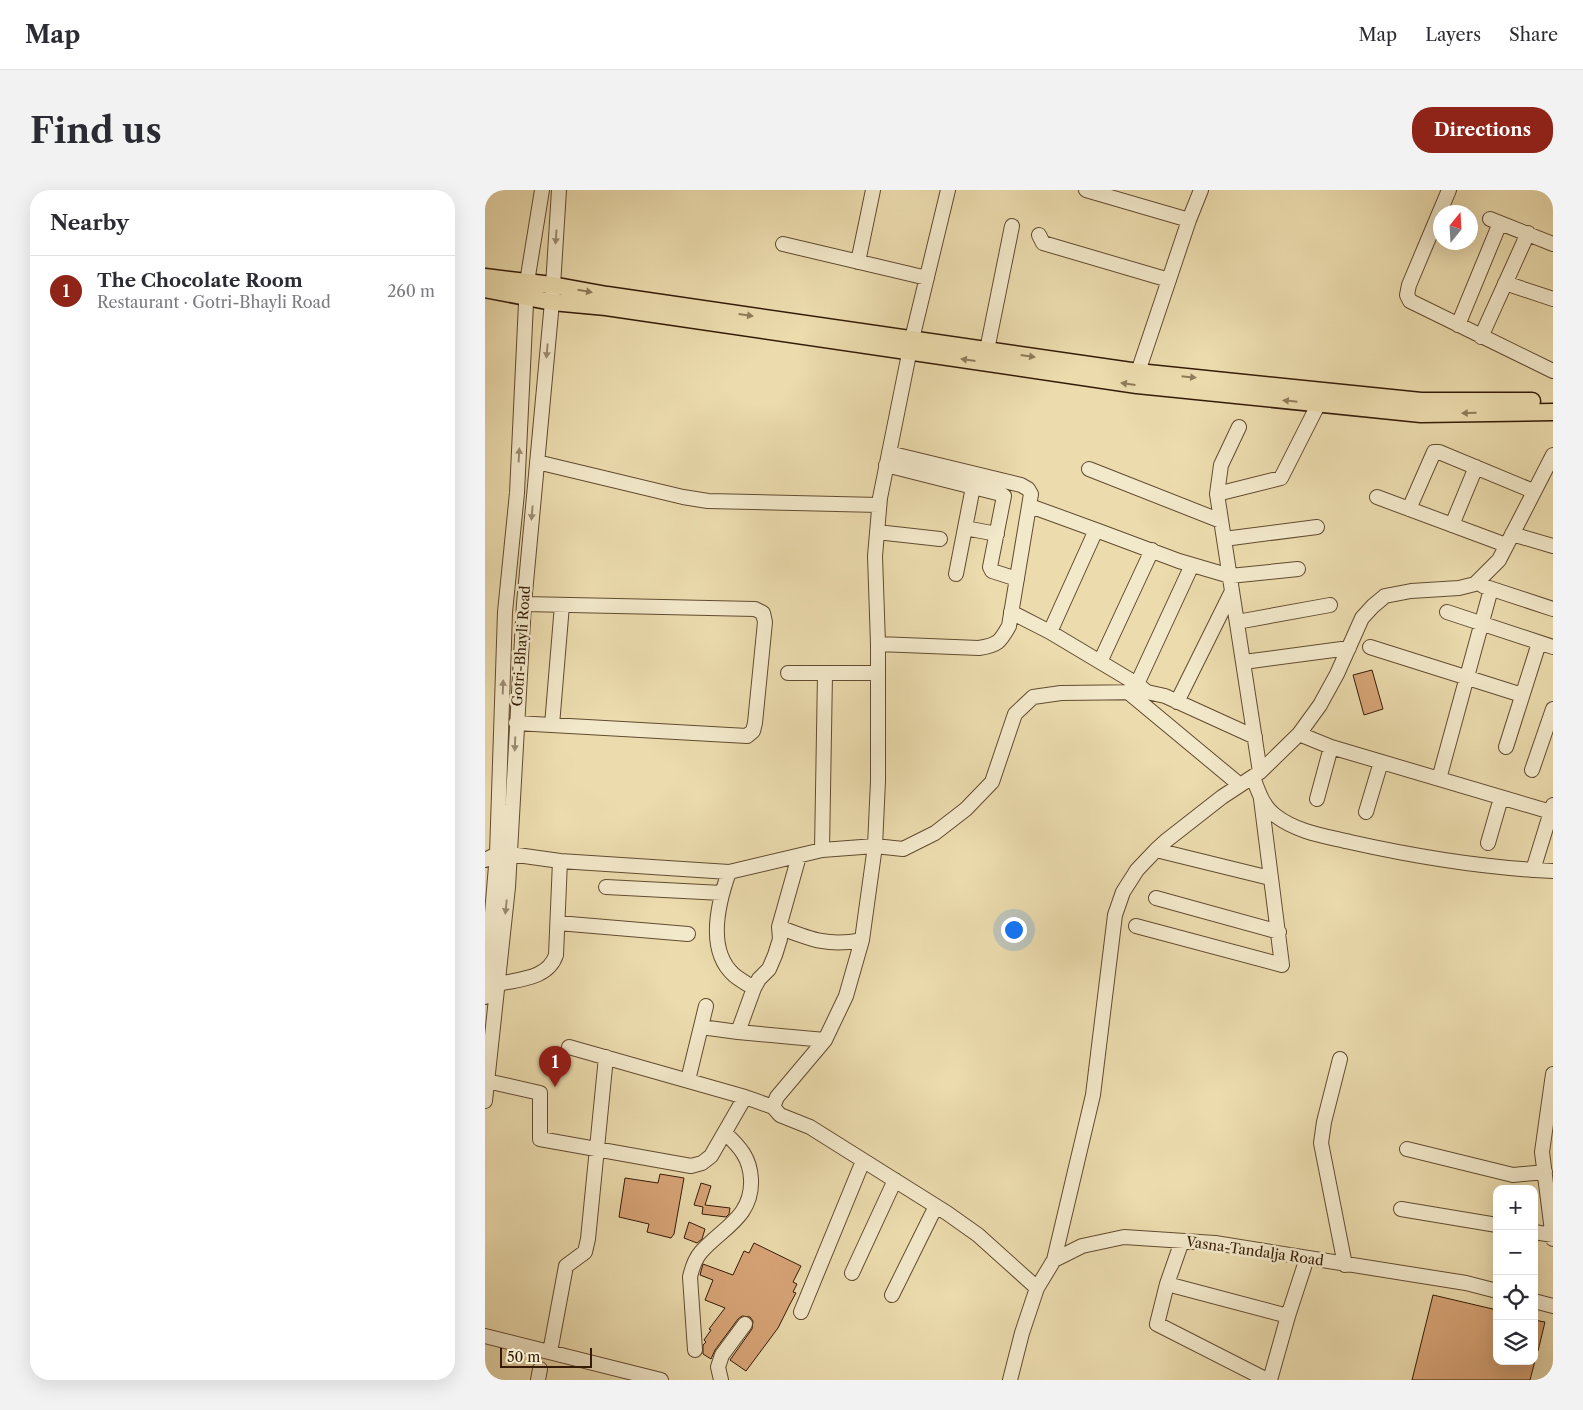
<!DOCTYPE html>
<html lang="en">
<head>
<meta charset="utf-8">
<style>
	:root { --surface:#fff; --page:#f2f2f3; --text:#2b2b33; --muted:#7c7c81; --line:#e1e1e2; --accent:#8f2418 }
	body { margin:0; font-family:"Libre Caslon Text",serif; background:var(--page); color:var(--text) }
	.controls { position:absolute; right:15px; bottom:15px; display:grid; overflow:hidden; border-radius:10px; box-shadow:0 5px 20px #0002 }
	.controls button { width:45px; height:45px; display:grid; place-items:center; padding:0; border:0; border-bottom:1px solid var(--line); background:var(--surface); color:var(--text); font:25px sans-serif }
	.compass { position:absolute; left:948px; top:15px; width:45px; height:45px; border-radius:50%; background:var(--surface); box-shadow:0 5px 20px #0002; rotate:18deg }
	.scale { position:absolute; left:15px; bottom:12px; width:92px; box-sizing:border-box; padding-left:5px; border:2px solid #351b07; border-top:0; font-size:14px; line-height:18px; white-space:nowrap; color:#351b07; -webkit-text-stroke:4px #f2e8ca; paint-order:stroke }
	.you { position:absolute; left:528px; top:739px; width:18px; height:18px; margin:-12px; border:4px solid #fff; border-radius:50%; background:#1a73e8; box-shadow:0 0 0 8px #1a73e833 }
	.badge { display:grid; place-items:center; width:32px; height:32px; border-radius:50%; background:var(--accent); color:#fff; font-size:16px; font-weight:700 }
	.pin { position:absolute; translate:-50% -41px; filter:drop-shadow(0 1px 2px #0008) }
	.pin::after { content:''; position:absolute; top:26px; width:18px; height:15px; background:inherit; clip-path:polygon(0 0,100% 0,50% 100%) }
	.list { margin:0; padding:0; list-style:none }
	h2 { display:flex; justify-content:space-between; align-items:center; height:65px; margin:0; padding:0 20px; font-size:21px }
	h2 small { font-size:16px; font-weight:400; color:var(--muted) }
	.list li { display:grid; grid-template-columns:32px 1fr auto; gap:15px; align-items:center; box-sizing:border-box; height:70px; padding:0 20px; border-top:1px solid var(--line) }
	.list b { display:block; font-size:19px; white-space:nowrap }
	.list p { margin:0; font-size:16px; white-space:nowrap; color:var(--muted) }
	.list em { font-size:16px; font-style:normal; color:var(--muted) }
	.icon { flex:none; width:28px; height:28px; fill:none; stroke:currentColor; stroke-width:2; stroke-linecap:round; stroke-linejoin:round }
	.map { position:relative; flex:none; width:1068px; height:1190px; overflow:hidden; border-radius:20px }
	header { display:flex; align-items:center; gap:30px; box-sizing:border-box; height:70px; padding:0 25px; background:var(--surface); border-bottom:1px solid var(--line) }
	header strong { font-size:24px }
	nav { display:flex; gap:28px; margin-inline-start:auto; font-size:18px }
	.intro { display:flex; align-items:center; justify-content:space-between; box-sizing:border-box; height:120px; padding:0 30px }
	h1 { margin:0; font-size:35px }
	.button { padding:12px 22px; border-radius:20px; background:var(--accent); color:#fff; font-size:18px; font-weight:700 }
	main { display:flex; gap:30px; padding:0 30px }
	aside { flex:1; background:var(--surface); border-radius:20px; box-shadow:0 5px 20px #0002 }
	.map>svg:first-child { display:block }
</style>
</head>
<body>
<header>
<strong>Map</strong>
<nav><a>Map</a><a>Layers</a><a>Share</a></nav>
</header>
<div class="intro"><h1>Find us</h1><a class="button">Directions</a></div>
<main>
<aside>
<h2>Nearby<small></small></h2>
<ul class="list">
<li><span class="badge">1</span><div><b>The Chocolate Room</b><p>Restaurant · Gotri-Bhayli Road</p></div><em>260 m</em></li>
</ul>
</aside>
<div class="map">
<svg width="1068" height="1190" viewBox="0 0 1068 1190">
	<rect width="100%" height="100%" fill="#ebdbad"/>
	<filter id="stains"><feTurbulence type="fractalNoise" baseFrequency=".004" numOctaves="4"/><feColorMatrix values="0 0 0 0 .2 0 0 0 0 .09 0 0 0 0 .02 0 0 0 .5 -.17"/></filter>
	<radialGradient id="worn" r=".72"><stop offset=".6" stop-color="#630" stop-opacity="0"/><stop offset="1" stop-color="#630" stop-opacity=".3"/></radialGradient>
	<path fill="#d7a477" stroke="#351b07" d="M887,480l11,39 -19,6 -11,-40z
		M175,984l24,4 -10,56 -3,4 -24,-6 2,-8 -30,-7 6,-39 33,5z
		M216,993l10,3 -6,19 25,3 -1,6 -3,3 -24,-3 1,-7 -9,-2z
		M204,1032l16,7 -3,10 -5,4 -13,-5z
		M269,1053l47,23 -8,16 4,2 -4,8 3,1 -6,11 -12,24 -32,43 -16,-11 22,-31 1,-8 -3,-4 -8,-1 -4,3 -23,31 -4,9 -8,-5v-9l3,-3 -2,-2 7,-10 -2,-1 16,-21 -20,-8 8,-20 -13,-5 3,-11 30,11 11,-24 5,2z
		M948,1105l64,15v51h38l-5,19h-118z
		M1049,1130l11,2 -7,29 -4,-1z"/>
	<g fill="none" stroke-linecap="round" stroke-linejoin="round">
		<defs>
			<path id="minor" d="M601,0l103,30
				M964,0l-40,95 -2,10 3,6 143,70
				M1005,29l63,25
				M554,45l4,8 126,37
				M298,54l144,34
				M373,72l15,-72
				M1020,93l48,16
				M973,135l42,-102
				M996,147l47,-104
				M502,160l25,-124
				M653,182l51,-152 12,-30
				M754,237l-18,38 -4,29 43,278
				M52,272l146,35 25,4 171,4
				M401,275l115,29 3,2 -14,71 2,4 25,8
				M604,279l132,52
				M732,304l64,-16 42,-83
				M892,307l129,48
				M545,316l66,24
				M924,319l25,-57h5l94,39
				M967,335l24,-58
				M480,338l32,6
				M392,342l63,7
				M1027,344l41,12
				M739,349l93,-12
				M471,384l17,-87
				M998,396l70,23
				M526,422l39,20 87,52 10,8
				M962,422l106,35
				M752,432l93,-17
				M565,442l46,-102 83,31 51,15 68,-7
				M393,454l101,4c19,-3 21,-6 30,-22l22,-132 -3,-5 -7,-4 -132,-32
				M885,457l152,48
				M615,472l52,-112
				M759,472l105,-14
				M303,483h90
				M652,494l55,-119
				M643,502l112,93
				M692,512l55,-111
				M31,533l231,13 6,-5 2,-8 10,-101 -2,-9 -8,-4 -231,-5
				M67,535l10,-120
				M814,544l32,13 220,65
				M1021,557l33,-104
				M1047,580l21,-61
				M768,587c5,14 10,30 23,39 21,16 49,20 74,26 67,15 135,26 203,29
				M954,589l52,-190
				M832,609l14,-52
				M881,622l15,-50
				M1003,653l13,-45
				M337,660l3,-176
				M671,660l114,28
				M0,670l12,-6h13l50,7 169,11 93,-22 53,-4 28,3 32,-16 31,-24 26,-27 23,-68 18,-17 28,-4 86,-1 18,4 90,41
				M1048,680l20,-65
				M244,682c-11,31 -23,78 5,103 6,5 13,9 20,13
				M121,697l116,6
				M671,708l123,34
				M73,733l130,11
				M651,736l146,39 -21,-166
				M294,737c31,12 49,20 83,13
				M13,794c21,-5 50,-5 58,-29l4,-94
				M0,807l12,-143 8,-242 12,-119 10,-211 15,-92
				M216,837l37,5 16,-44 5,-9 10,-10 6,-14 5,-16 -1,-12 20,-71
				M253,842l87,8
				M84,857l176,50 28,10 7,8 30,12 137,86 31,22 59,53
				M855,869l-16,63 -3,21 24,122
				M1068,884l-11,78 11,87
				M203,890l18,-74
				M2,891l53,12v46l151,27 11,-3 9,-7 34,-59
				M0,911l23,-214 16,-283 28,-302 7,-112
				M288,917l4,-10 48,-57 21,-44 16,-56 13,-94 3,-65v-137l-3,-88 5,-58 32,-159 36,-149
				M922,959l106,26 32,-3
				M916,1019l96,16
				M1049,1042l19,3
				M697,1051l-15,43 -10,40 110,56
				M569,1070l39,-165 22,-180 8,-23 14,-22 19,-20 11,-10 55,-43 38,-25 39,-38 21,-29 17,-31 25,-56 11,-12 12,-10 26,-5 48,-3 16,-4 24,-24 54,-105
				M367,1083l43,-93
				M682,1094l121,32
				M407,1105l44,-89
				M1049,1111l19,5
				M316,1122l62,-151
				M0,1146l176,44
				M210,1160l-5,-73c2,-9 5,-18 11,-25 21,-24 52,-35 50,-73 -1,-21 -11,-32 -26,-46
				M65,1162l16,-86 19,-14 3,-13 18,-182
				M53,1190l2,-11
				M236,1190l-3,-13 4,-12 23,-31
				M525,1190l12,-47 15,-45 17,-28 28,-14 42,-9 91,6 251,40 31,8
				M785,1190l18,-64 19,-58"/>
			<path id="major" d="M0,87l67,8 55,10 531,77 283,29h111
				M0,99l67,13 54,5 531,78 284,29 132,-2"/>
		</defs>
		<use href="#minor" stroke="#624b30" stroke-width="16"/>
		<use href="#major" stroke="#351b07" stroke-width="19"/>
		<use href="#minor" stroke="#f2e8ca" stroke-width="14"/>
		<use href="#major" stroke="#ebdbad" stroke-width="16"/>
	</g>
	<defs><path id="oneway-solid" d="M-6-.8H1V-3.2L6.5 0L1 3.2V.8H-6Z" transform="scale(1.25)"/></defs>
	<g fill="#9d8c72">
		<use href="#oneway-solid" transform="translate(71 47) rotate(94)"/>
		<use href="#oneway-solid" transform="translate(62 161) rotate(95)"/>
		<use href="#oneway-solid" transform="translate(34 265) rotate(-87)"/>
		<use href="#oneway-solid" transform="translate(47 323) rotate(95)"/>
		<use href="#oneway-solid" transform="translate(18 497) rotate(-88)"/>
		<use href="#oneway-solid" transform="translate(30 554) rotate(92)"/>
		<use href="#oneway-solid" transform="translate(21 717) rotate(96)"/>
	</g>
	<g fill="#907b5a">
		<use href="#oneway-solid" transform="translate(100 101) rotate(10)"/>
		<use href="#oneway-solid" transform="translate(261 125) rotate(8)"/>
		<use href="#oneway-solid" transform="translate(543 166) rotate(8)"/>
		<use href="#oneway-solid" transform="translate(483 170) rotate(-172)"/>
		<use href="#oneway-solid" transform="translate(704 187) rotate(6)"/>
		<use href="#oneway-solid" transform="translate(643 194) rotate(-172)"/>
		<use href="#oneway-solid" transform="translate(805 211) rotate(-174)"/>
		<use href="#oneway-solid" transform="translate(984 223) rotate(179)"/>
	</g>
	<g text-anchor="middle" stroke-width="5" stroke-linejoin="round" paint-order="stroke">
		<g font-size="14" fill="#351b07" stroke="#f2e8ca">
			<text transform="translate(36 456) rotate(-86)" y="5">Gotri-Bhayli Road</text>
			<text transform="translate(770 1061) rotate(8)" y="5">Vasna-Tandalja Road</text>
		</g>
	</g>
	<rect width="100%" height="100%" filter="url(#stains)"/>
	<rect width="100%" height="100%" fill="url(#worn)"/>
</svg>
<div class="controls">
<button>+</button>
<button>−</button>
<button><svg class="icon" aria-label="locate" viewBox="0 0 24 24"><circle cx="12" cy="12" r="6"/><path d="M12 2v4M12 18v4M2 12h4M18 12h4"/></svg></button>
<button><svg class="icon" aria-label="layers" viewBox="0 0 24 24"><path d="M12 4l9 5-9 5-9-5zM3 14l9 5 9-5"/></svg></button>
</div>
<svg class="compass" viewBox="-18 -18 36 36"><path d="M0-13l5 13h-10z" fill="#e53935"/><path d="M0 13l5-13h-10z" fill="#7c7c81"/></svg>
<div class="scale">50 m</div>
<div class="you"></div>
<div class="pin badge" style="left:70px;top:897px">1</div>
</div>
</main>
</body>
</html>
